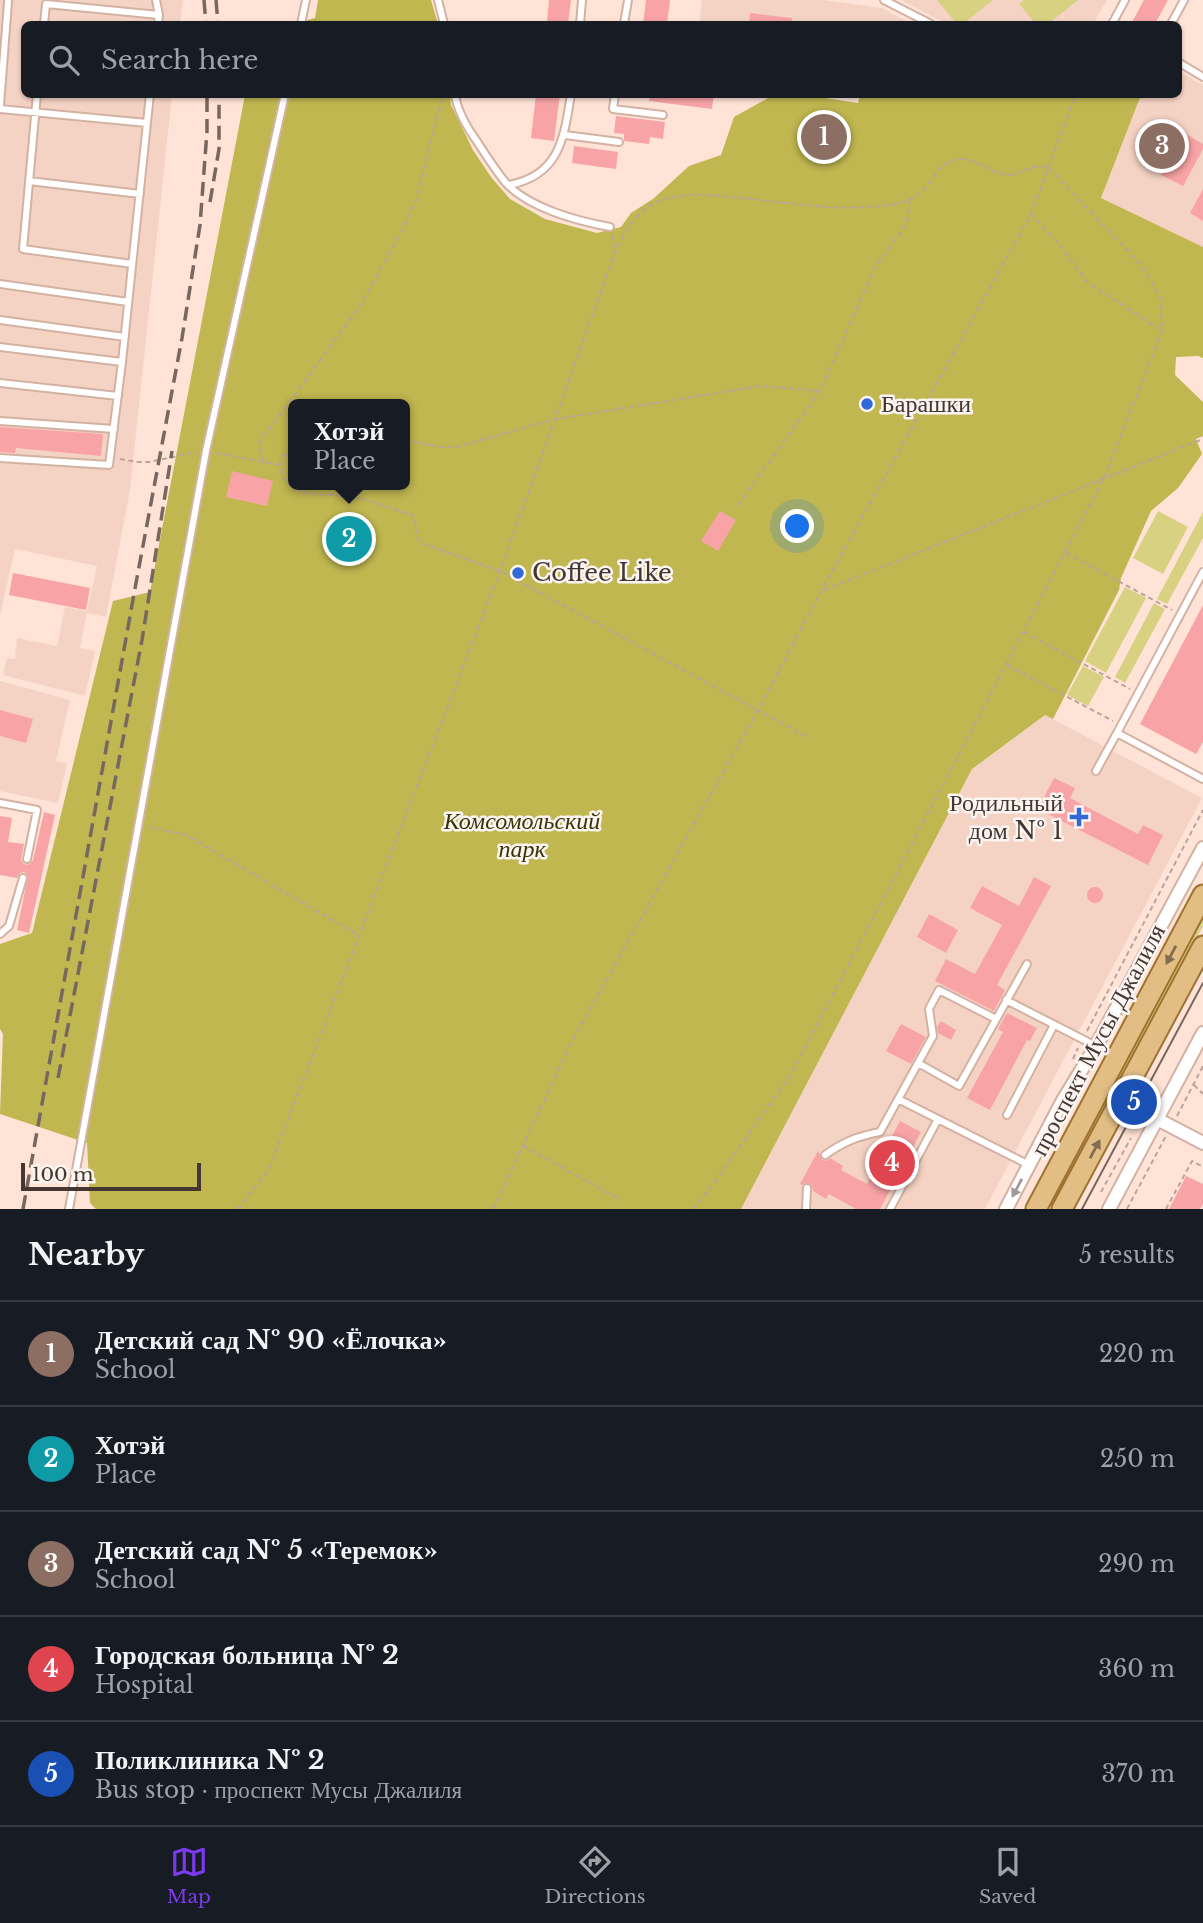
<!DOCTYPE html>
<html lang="en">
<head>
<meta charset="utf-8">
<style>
	:root { --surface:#171b24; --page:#20242c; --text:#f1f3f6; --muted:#9ea1a6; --line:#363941; --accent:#7c3aed }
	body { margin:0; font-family:"Libre Baskerville",serif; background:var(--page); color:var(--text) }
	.scale { position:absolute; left:21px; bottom:18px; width:180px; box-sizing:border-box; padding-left:7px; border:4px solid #443630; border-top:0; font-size:19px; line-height:24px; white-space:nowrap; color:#443630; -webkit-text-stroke:5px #fcf5f2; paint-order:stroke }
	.you { position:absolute; left:798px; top:527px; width:24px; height:24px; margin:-18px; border:5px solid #fff; border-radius:50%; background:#1a73e8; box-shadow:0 0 0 10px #1a73e833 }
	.badge { display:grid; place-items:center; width:46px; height:46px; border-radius:50%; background:var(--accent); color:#fff; font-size:23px; font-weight:700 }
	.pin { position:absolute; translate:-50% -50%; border:4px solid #fff; box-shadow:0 2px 7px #0006 }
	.popup { position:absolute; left:288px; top:399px; width:122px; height:91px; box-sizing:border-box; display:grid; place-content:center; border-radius:10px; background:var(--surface); filter:drop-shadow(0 2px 5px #0005); font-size:23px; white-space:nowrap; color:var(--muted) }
	.popup b { font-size:26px; color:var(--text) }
	.popup::after { content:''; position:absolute; left:50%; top:100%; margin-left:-14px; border:14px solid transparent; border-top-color:var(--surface) }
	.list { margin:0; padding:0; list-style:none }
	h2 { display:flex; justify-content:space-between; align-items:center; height:91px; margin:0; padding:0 28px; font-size:30px }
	h2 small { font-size:23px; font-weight:400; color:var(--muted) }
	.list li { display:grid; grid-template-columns:46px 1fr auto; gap:21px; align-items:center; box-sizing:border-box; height:105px; padding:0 28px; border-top:2px solid var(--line) }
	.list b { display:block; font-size:26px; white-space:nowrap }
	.list p { margin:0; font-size:23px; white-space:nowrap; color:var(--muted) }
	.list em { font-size:23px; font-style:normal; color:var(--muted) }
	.icon { flex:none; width:38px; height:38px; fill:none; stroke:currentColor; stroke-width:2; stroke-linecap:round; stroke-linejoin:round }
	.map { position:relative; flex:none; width:1203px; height:1209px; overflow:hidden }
	.search { position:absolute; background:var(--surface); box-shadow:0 2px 5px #0004; left:21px; right:21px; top:21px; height:77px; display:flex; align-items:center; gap:18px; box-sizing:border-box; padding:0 24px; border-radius:10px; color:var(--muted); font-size:26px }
	.sheet { height:616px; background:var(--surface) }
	nav { display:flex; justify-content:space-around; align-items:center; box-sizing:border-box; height:98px; border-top:2px solid var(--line); background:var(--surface); font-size:19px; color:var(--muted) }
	nav a { display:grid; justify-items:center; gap:4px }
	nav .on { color:var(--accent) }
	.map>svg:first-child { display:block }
</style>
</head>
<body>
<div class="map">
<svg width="1203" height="1209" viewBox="0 0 1203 1209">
	<rect width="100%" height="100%" fill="#ffe3d6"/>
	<path fill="#f5d3c4" d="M0,0h183l-3,24h-156v70l148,1 -42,395 -24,127 -19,-4 -7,35 15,3 -10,45 -82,-21 4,-17 8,1 2,-21 40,8 8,-39 22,4 10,-45 -82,-17 -15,66z
		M702,0h122l58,8 30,16h-213z
		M901,0h206l-14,24h-146z
		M1179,71l24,14v162l-102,-49 40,-103 37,-1z
		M0,681l70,19 -14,61 11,2 -9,40 -58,-12z
		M1045,715l157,83 -217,411h-244l231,-440z"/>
	<path fill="#d8d182" d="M937,0h56l-30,24h-6z
		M1024,0h54l-30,24h-12l-17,-20z
		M1158,511l30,16 -25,47 -30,-16z
		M1203,512v26l-36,66 -10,-5z
		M1125,587l21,11 -40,75 -21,-12z
		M1154,603l11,6 -40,74 -10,-6z
		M1083,666l21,11 -16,29 -21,-11z
		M1203,916v10l-150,283h-6z"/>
	<path fill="#c0b750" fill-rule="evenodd" d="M318,0h113l7,24h-144l21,-6z
		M860,94l281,1 -40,103 102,49v111l-5,-2 -22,1 -1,18 28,27v34l-7,3 6,15 -24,34 -27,23 -30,67 -2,12 -66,129 -8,-4 -73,54 -231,440h-645l-6,-6 -3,-60 -87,-29 3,-80 -3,-5v-85l32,-11 81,-332 37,-9 95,-497h205l1,10 22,45 18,27 19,22 35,20 52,14 24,-6 10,-14 22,-14 36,-33 32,-11 13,-38 36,-20h48l40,6zM293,404h112v81h-112z"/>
	<path fill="#f8a4a6" d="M549,0h22l-3,24 -21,-2z
		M646,0h24l-3,24h-24z
		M1144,0h24l-13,24h-24z
		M750,13l42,5v6h-43z
		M536,94h24l-6,47 -23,-3z
		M650,94h64l-2,15 -63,-8z
		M616,116l49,6 -2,17 -13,-2 -1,7 -25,-3v-7l-10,-1z
		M1184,133l19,11v5l-20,37 -22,-11z
		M574,146l44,6 -2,17 -44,-6z
		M1203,189v32l-13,-8z
		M0,427l103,7 -2,22 -85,-8 -1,5 -15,-1z
		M232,471l41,10 -6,25 -41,-9z
		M720,511l16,9 -18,31 -17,-10z
		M13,573l77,15 -4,22 -77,-15z
		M1203,605v137l-7,12 -56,-30z
		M0,710l33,9 -7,24 -26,-7z
		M1054,778l21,10 -5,10 68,36 5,-9 20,10 -15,30 -110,-56z
		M44,812l11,3 -26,118 -12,-3 11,-54 -4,-4 -4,1 -3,5 -17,-3v-59l12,2 -4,24 16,2 -3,16 3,4 4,1 5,-5z
		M1034,877l17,9 -54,99 8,5 -11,21 -59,-30 11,-22 29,15 27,-49 -32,-17 12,-22 37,20z
		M1087 895a8 8 0 1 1 16 0a8 8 0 1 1-16 0Z
		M929,914l29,16 -12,23 -29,-16z
		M1007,1013l30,15 -7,13 -3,-1 -37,70 -23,-12 36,-66 -5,-3z
		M941,1021l15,9 -5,10 -13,-7 -1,-6z
		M901,1024l25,13 -15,27 -25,-13z
		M900,1121l21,11 -41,77h-24l-27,-15 -3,5 -13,-8 -1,-5 -3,-3h-4l-3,2 -2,-1 18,-33 4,9 4,1 4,-3 13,8 -2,4 26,14z
		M1186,1176l17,8v20l-3,5h-31z"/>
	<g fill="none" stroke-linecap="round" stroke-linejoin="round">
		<defs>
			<path id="service" d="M156,0l3,15 -1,9
				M438,0l6,24
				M884,0l47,24
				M44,24l2,-20 113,11
				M301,24l5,-24
				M580,24l2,-24
				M624,24l4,-24
				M1112,24l13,-24
				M1171,24l13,-24
				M1178,62l25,15
				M37,94l-14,155 109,15
				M455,94c2,18 13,35 23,49 9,14 18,28 28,40 23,25 71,38 104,44
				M615,94l-2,15 50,6
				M0,105l8,-103
				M0,109l147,14
				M565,135l54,7
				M29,181l111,13
				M509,185c51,-10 55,-47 62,-91
				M0,284l128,18
				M0,320l125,17
				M0,347l122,15
				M0,383l118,13
				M0,421l114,8
				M0,458l109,7 13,-103 28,-268
				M1203,572l-86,161 86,46
				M1096,771l21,-38
				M0,803l37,7 -10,49
				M0,934l9,-8 14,-48
				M1006,1000l90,46
				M918,1063l41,23 68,-122
				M898,1099l131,66
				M1007,1115l47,-90
				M825,1155c18,-13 33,-19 55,-23l53,-96 -4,-27 10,-19 57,29
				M69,1209l137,-758 79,-357
				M806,1209l1,-21
				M890,1209l48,-90"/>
			<path id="minor" d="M1157,1119l46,24
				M1006,1209l56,-107 34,-56 107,-198
				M1109,1209l94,-176"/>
			<path id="primary" d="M1036,1209l167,-314
				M1062,1209l141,-263"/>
		</defs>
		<use href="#service" stroke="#d3b2a2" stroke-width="10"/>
		<use href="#minor" stroke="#d3b2a2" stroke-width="16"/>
		<use href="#primary" stroke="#9e7231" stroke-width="23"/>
		<path stroke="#bba49a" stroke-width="2" stroke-dasharray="5 3.5" stroke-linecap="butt" d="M1031,214l28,30 29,39 73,47
			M612,235l2,15
			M405,440l35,7h16l100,-28 204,-33 60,5
			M216,453l63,12c8,39 45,26 74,32 20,4 40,12 59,18l3,3 1,15 5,10 79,28 309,167
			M120,459l17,3h12l48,-10
			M263,461c-5,-16 -6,-20 7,-33l90,-122 42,-76 14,-30 27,-106
			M279,465l4,-9 10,-10
			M347,485l6,11
			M738,505l82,-114 54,-122 32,-44 4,-24
			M1066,553l106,57
			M824,590l379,-151
			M1024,632l106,57
			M1007,665l106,56
			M149,827l37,8 174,101
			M1087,1031l116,-221
			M1073,1059l5,-11
			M1194,1085l9,9
			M1177,1116l26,-50
			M523,1146l98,54
			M1101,1192l30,-54
			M238,1209l30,-38 232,-600 115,-319c10,-21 24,-46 49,-53 26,-7 53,-3 79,-1 46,5 93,13 138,8 18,-1 35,-6 47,-21 7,-10 9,-17 21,-23 21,-11 39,12 60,13 9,0 16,-6 25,-8 4,-2 10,0 15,1l94,99 17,30 2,34 -58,147 -313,596 -77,109 -21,26
			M493,1209l78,-166 187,-333 63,-119 210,-377 45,-120
			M1127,1209l39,-73
			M1166,1209l26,-48 11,6"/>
		<use href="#service" stroke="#fff" stroke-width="6"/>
		<use href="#minor" stroke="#fff" stroke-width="12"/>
		<use href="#primary" stroke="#e2be84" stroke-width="19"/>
		<path stroke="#78675f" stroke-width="2" d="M1082,1209l121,-226"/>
		<path stroke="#78675f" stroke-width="3.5" stroke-dasharray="14 7" stroke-linecap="butt" d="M204,0l2,24
			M216,0l2,24
			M210,202l9,-53v-55
			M58,1078l84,-438 30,-189
			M23,1209l113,-626 46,-245 18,-113 7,-94v-37"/>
	</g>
	<defs><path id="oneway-solid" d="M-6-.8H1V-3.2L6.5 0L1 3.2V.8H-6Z" transform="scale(1.75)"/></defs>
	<g fill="#836c52">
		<use href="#oneway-solid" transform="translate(1171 955) rotate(118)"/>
		<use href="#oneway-solid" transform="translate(1095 1149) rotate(-62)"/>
	</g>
	<use fill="#a29a98" href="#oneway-solid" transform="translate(1017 1188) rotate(118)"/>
	<g fill="#3169d7" stroke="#fcf5f2" stroke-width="2.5">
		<circle cx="867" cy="404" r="7"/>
		<circle cx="518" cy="573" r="7"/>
		<path d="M1075.5 806.5h7v7h7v7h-7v7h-7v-7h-7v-7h7z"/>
	</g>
	<g text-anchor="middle" stroke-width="5" stroke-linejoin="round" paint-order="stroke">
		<g font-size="24" fill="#443630" stroke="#fcf5f2" text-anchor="start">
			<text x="881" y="412">Барашки</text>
			<text x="532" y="581">Coffee Like</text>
			<text x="1063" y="811" text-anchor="end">Родильный<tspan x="1063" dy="28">дом № 1</tspan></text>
		</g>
		<g font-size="24" font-style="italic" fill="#383407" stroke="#fcf5f2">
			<text x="522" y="829">Комсомольский<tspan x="522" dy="28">парк</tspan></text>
		</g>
		<g font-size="24" fill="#443630" stroke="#fcf5f2">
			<text transform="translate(1098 1040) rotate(-62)" y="8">проспект Мусы Джалиля</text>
		</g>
	</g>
</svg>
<div class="scale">100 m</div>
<div class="you"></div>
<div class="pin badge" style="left:824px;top:137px;background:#8d6e63">1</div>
<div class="pin badge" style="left:349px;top:539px;background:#0f9aa8">2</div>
<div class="popup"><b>Хотэй</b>Place</div>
<div class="pin badge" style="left:1162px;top:146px;background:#8d6e63">3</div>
<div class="pin badge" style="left:892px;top:1163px;background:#e0444e">4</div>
<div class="pin badge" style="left:1134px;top:1102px;background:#1a4fb4">5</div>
<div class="search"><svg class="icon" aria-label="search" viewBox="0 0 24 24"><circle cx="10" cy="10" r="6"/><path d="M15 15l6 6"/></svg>Search here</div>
</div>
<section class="sheet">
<h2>Nearby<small>5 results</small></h2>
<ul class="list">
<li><span class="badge" style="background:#8d6e63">1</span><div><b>Детский сад № 90 «Ёлочка»</b><p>School</p></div><em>220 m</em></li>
<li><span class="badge" style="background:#0f9aa8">2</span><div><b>Хотэй</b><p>Place</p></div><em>250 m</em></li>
<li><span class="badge" style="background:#8d6e63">3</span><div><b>Детский сад № 5 «Теремок»</b><p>School</p></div><em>290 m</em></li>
<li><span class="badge" style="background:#e0444e">4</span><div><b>Городская больница № 2</b><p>Hospital</p></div><em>360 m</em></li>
<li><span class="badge" style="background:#1a4fb4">5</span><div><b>Поликлиника № 2</b><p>Bus stop · проспект Мусы Джалиля</p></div><em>370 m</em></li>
</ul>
</section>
<nav>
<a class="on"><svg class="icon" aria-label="map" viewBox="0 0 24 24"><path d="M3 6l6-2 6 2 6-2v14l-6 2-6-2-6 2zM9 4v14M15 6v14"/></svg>Map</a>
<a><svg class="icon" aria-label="directions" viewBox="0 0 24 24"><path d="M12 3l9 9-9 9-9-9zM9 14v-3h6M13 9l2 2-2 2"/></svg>Directions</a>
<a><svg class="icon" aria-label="saved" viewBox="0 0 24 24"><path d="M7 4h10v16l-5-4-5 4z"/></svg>Saved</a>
</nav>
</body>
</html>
